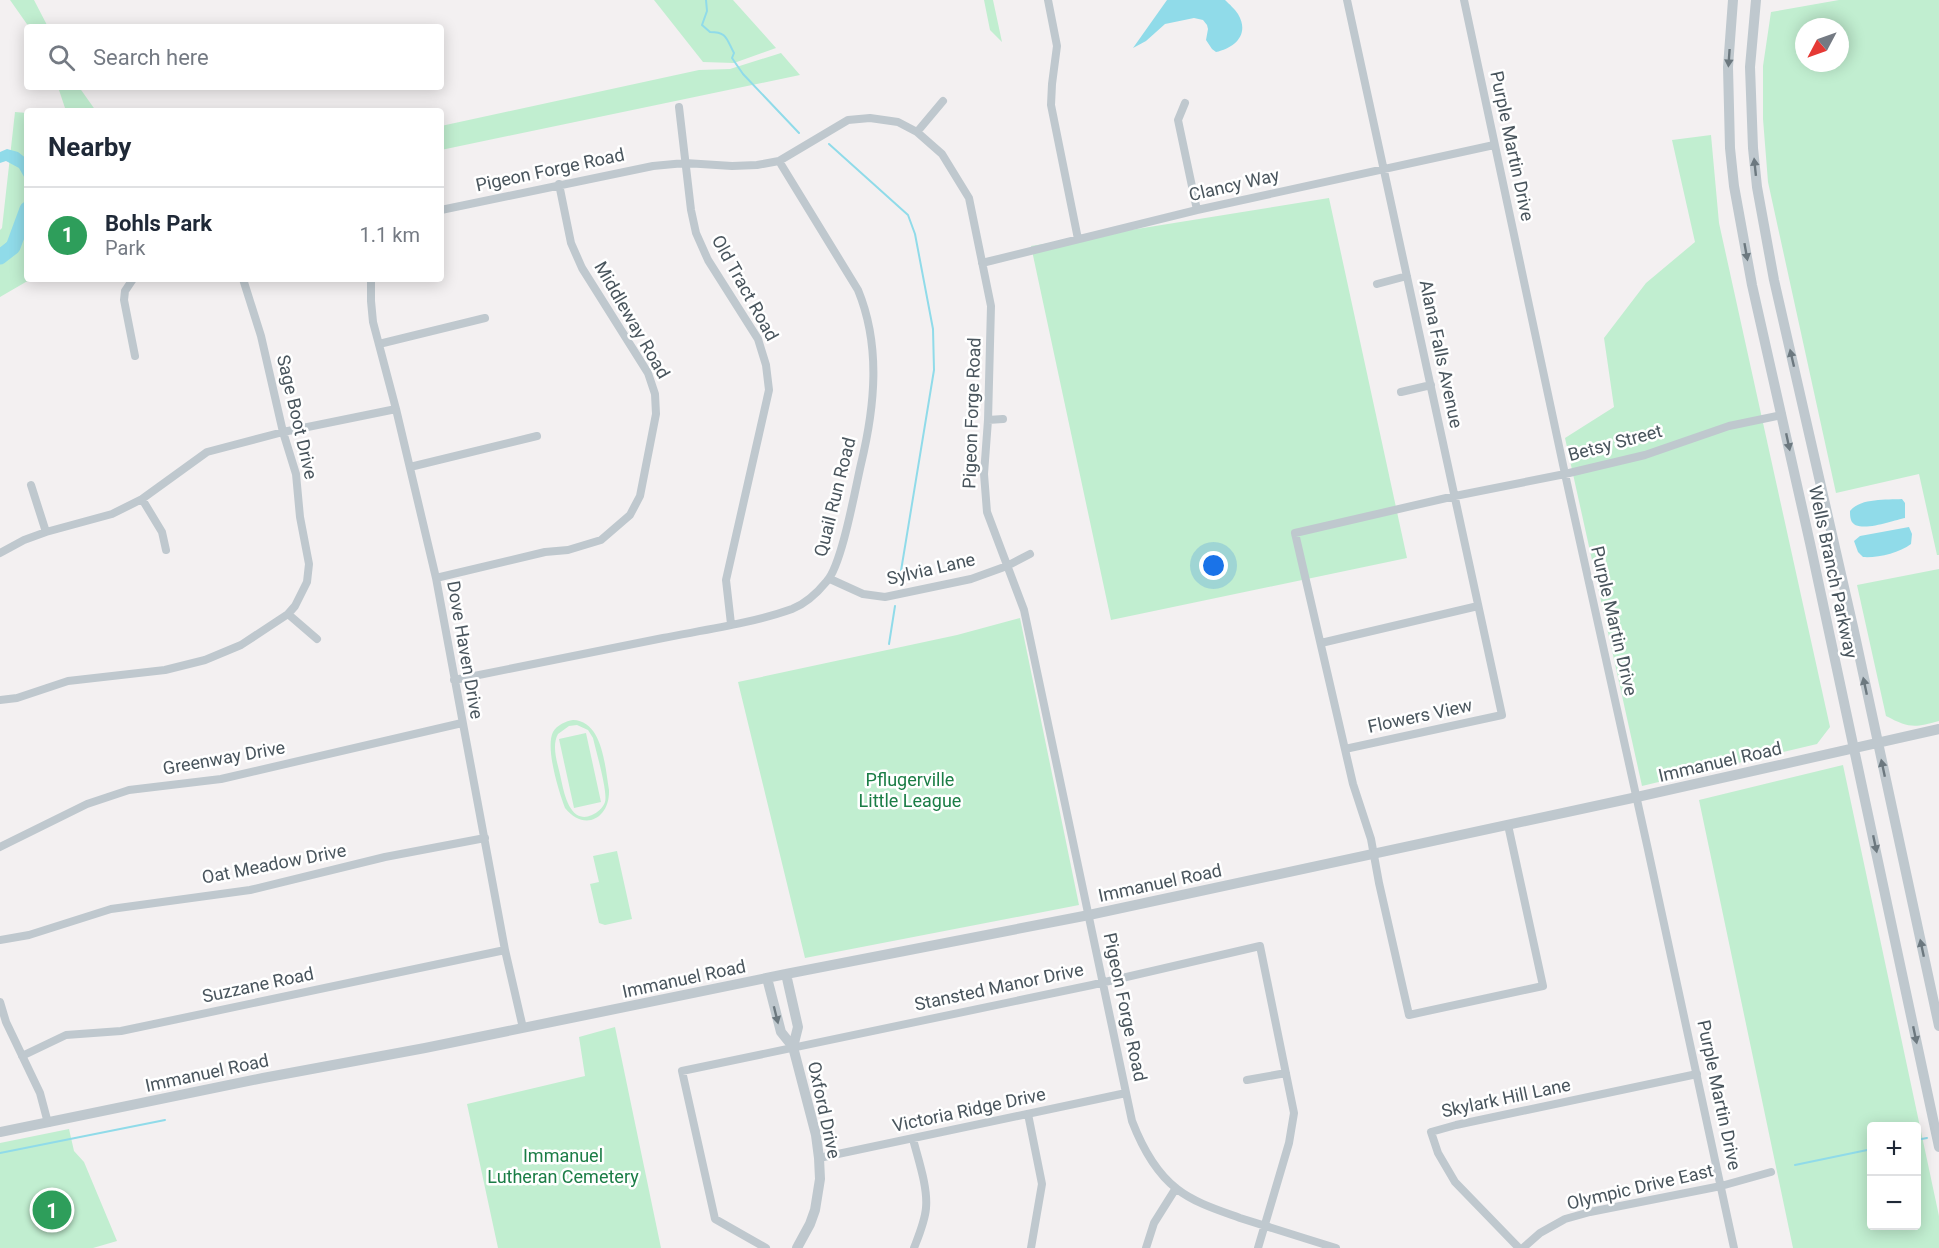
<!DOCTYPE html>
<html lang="en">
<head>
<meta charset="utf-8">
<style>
	:root { --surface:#fff; --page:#f6f6f7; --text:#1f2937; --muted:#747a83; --line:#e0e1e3; --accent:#7c3aed }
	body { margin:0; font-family:Roboto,sans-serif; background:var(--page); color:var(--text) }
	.controls { position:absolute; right:18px; bottom:18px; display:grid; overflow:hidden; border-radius:6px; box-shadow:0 3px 15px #0003 }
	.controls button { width:54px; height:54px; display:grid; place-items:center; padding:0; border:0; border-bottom:2px solid var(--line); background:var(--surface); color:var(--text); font:30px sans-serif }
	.compass { position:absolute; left:1795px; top:18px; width:54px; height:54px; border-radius:50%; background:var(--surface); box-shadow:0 3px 15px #0003; rotate:229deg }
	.you { position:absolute; left:1214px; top:566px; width:21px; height:21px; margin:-15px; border:4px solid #fff; border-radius:50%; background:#1a73e8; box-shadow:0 0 0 9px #1a73e833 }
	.badge { display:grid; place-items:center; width:39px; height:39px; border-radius:50%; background:var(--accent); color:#fff; font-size:20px; font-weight:700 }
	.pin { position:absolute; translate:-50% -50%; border:3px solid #fff; box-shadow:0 2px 6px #0006 }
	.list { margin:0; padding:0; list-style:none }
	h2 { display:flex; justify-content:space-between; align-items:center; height:78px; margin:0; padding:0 24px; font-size:26px }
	h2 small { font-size:20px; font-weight:400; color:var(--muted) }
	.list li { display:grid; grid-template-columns:39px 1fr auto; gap:18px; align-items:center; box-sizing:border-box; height:96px; padding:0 24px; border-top:2px solid var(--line) }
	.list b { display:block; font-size:22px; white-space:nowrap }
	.list p { margin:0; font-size:20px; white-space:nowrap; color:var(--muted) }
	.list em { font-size:20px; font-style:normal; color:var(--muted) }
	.icon { flex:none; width:33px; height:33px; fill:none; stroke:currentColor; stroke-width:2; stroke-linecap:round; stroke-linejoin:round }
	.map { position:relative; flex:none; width:1939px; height:1248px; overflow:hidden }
	.search { position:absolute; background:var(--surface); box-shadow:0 3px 15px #0003; left:24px; top:24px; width:420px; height:66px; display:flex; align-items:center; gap:15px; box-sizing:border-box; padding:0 21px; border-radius:6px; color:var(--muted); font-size:22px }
	.panel { position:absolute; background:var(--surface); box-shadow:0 3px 15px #0003; left:24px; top:108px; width:420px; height:174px; border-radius:6px }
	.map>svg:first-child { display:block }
</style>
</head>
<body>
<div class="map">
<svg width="1939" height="1248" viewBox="0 0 1939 1248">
	<rect width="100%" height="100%" fill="#f3f0f1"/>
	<path fill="#c1eed0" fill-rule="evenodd" d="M10,0h24l14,27h-19z
		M654,0h79l43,48 -42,15 -31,-1z
		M984,0h9l9,42 -12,-12z
		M1839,0h100v555h-2l-18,-81 -83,19 -68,-311 -5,-63v-53l8,-54zM1804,27h36v36h-36z
		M781,53l19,22 -359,75v-24l258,-56 31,-1z
		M58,87h21l17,24h-30z
		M15,112l12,1v166h4l-31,18v-67l2,-2z
		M1711,135l8,88 111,504 -13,17 -175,42 -77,-348 49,-31 -10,-69 42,-55 49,-41 -23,-102z
		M1329,198l78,360 -296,62 -80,-374z
		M1939,569v152c-25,7 -30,7 -53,-5l-29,-131z
		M1020,618l59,287 -274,53 -67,-276 219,-47z
		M573,720c30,1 32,47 36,70 1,29 -25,42 -44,18 -6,-16 -20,-60 -12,-76 4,-7 13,-11 20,-12zM577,725l11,5 5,8c3,13 15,54 12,64 -2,6 -8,11 -13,13 -22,10 -28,-22 -31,-36 -3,-15 -10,-32 -3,-45l11,-8z
		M586,733l15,69 -27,6 -15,-69z
		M1843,765l96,451v32h-146l-94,-448zM1872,1126h44v100h-44z
		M617,851l15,68 -27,6 -6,-2 -9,-39 9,-2 -6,-26z
		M615,1027l46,221h-163l-31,-144 118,-28 -6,-39z
		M69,1129l5,22 10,11 33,79 -24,7h-93v-105z"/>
	<path fill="#90dbe9" d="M1167,0h58c4,4 10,9 13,14 12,20 -3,34 -22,38l-4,-3 -6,-9 2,-11 -1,-4 -4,-5 -9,-2 -29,6 -19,17 -13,7z
		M7,149l11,3 9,7v23l-8,-14 -13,-7 -6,2v-11z
		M27,190v45l-9,12 -18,15v-14l21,-18z
		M1902,499l3,4v15c-11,2 -49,17 -54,2 -1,-3 -1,-6 -1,-9 10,-13 36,-11 52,-12z
		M1909,527l3,7 -1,10c-12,9 -33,14 -48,13l-5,-5 -4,-11 6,-5z"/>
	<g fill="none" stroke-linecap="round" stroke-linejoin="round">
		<path stroke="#90dbe9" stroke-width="2" d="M706,0l1,11 -5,14 8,7c17,0 16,6 24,21l-2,5 11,16 56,59
			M829,144l79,71 7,19 18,95 1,41 -35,213
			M889,644l6,-38
			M1916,1140l11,-2
			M0,1153l165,-33
			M1795,1165l77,-16"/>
		<path stroke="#90dbe9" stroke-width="15" d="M0,257l13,-10 14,-38"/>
		<path stroke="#bfc8ce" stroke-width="8" d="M1048,0l9,46 -5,38 -1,21 27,134
			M1464,0l101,474 82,371 87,403
			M1185,103l-7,17 19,90
			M679,107l12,103 5,23 12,27 50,79 8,26 3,25 -43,190 5,44
			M917,132l26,-31
			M441,210l212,-44 32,-3 47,3 25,-1 22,-4 69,-41 22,-2 28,4 19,10 25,22 27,44 22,108 -3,114 -4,54 3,38 37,98 108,511c10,26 23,51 45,68 18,14 41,21 63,29 31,10 64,20 96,30
			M982,263l215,-53 297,-65
			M133,279l-8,12 -1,9 11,56
			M371,279v22l2,21 23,87 40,169 69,372 18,78
			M1377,284l30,-8
			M379,344l106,-26
			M1401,392l30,-7
			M988,420l15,-1
			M410,467l127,-31
			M31,485l15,47
			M142,499l20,33 4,18
			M0,553l24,-13 22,-8 66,-18 30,-15 65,-47 76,-20 113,-23
			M436,578l109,-26 23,-2 33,-10 29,-25 10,-19 16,-82 -1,-20 -7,-21 -66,-105 -11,-25 -12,-59
			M830,579l33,15 22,3 86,-18 36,-13 23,-12
			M288,614l29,25
			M1321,643l157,-37
			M454,680c69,-14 139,-28 209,-42 41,-8 90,-15 129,-29 13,-5 26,-17 35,-28 15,-17 28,-91 34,-117 14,-58 20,-118 -3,-174l-79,-129
			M0,700l17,-2 51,-17 97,-11 40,-10 36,-15 47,-31 7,-8 12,-24 2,-18 -9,-47 -4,-43 -13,-42 -22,-96 -18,-57
			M1345,749l157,-34 -155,-715
			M1508,825l35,161 -134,29 -30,-132 -8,-44 -18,-55 -58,-251 160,-37 110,-22 80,-19 84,-29 53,-11
			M0,847l87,-43 42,-14 92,-11 241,-56
			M0,940l29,-5 82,-26 139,-19 135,-33 100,-19
			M0,1002l6,20 34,71 8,30
			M22,1056l44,-21 55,-4 384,-81
			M1247,1080l39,-7
			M1028,1114l14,70 -11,64
			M913,1139c5,20 15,48 13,69 -1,13 -7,27 -12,40
			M819,1158l307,-65
			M766,1248l-51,-29 -33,-148 410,-86 168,-39 34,167 -5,30 -31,105
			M1146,1248l8,-25 22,-35
			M1519,1248l-64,-66 -17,-29 -7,-21 25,-7 241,-51
			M1523,1248l17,-15 25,-14 25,-7 131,-26 50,-14"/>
		<path stroke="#bfc8ce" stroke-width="10" d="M1733,0l-5,67 2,81 4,38 18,99 58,258 129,604
			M1756,0l-6,67 3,81 4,39 17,93 80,351 85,395
			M786,974l12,53 -5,20
			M767,978l14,54 12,15 23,88 3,23 1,21 -5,31 -5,14 -13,24
			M0,1132l263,-54 162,-30 361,-74 303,-59 548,-118 302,-68"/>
	</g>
	<defs><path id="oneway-solid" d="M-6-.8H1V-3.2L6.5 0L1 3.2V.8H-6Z" transform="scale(1.5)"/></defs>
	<g fill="#6c787f">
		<use href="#oneway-solid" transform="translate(1729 58) rotate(94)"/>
		<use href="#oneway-solid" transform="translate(1755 167) rotate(-96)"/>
		<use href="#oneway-solid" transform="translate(1746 252) rotate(80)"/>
		<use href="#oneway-solid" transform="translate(1792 358) rotate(-103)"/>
		<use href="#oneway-solid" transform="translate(1788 442) rotate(78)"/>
		<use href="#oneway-solid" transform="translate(1865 686) rotate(-102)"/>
		<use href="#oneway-solid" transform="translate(1883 768) rotate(-102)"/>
		<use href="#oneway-solid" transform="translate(1875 844) rotate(78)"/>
		<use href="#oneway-solid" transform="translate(1922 948) rotate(-102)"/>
		<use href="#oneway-solid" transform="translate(776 1015) rotate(76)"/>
		<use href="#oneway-solid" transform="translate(1915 1035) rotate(78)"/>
	</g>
	<g text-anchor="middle" stroke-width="5" stroke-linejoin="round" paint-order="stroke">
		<g font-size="18" fill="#49555d" stroke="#fff">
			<text transform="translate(1512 146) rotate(78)" y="6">Purple Martin Drive</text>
			<text transform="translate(550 170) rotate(-12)" y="6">Pigeon Forge Road</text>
			<text transform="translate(1234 185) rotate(-13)" y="6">Clancy Way</text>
			<text transform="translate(745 288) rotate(61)" y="6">Old Tract Road</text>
			<text transform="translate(632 320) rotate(60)" y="6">Middleway Road</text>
			<text transform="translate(1441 354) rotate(78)" y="6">Alana Falls Avenue</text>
			<text transform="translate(972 413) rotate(-88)" y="6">Pigeon Forge Road</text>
			<text transform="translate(297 417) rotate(77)" y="6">Sage Boot Drive</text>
			<text transform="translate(1615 443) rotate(-15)" y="6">Betsy Street</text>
			<text transform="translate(835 497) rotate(-76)" y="6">Quail Run Road</text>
			<text transform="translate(931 569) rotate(-13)" y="6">Sylvia Lane</text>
			<text transform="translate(1833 572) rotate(78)" y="6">Wells Branch Parkway</text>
			<text transform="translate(1614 621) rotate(77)" y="6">Purple Martin Drive</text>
			<text transform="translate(465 650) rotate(80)" y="6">Dove Haven Drive</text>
			<text transform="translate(1420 716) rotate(-12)" y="6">Flowers View</text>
			<text transform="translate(224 758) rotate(-10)" y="6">Greenway Drive</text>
			<text transform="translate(1720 762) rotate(-13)" y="6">Immanuel Road</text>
			<text transform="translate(274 864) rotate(-11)" y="6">Oat Meadow Drive</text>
			<text transform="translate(1160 883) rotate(-12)" y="6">Immanuel Road</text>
			<text transform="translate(684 979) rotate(-12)" y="6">Immanuel Road</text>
			<text transform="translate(258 985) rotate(-12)" y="6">Suzzane Road</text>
			<text transform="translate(999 987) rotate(-12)" y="6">Stansted Manor Drive</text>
			<text transform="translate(1125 1007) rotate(78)" y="6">Pigeon Forge Road</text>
			<text transform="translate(207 1073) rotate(-12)" y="6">Immanuel Road</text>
			<text transform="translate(1719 1095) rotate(78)" y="6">Purple Martin Drive</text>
			<text transform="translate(1506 1098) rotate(-12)" y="6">Skylark Hill Lane</text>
			<text transform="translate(824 1110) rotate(78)" y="6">Oxford Drive</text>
			<text transform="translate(969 1110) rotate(-12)" y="6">Victoria Ridge Drive</text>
			<text transform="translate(1640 1187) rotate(-13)" y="6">Olympic Drive East</text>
		</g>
		<g font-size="18" fill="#1b7d46" stroke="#fff">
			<text x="910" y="786">Pflugerville<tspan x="910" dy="21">Little League</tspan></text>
			<text x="563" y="1162">Immanuel<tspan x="563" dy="21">Lutheran Cemetery</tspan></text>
		</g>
	</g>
</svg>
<div class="controls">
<button>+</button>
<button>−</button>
</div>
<svg class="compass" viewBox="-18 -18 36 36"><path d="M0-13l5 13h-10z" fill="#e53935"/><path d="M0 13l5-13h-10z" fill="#747a83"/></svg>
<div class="you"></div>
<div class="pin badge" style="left:52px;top:1210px;background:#2e9e5b">1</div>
<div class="search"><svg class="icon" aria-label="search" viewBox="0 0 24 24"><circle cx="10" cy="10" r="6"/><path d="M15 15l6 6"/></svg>Search here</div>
<section class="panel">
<h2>Nearby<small></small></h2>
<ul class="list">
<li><span class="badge" style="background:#2e9e5b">1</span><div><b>Bohls Park</b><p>Park</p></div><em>1.1 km</em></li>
</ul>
</section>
</div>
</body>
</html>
